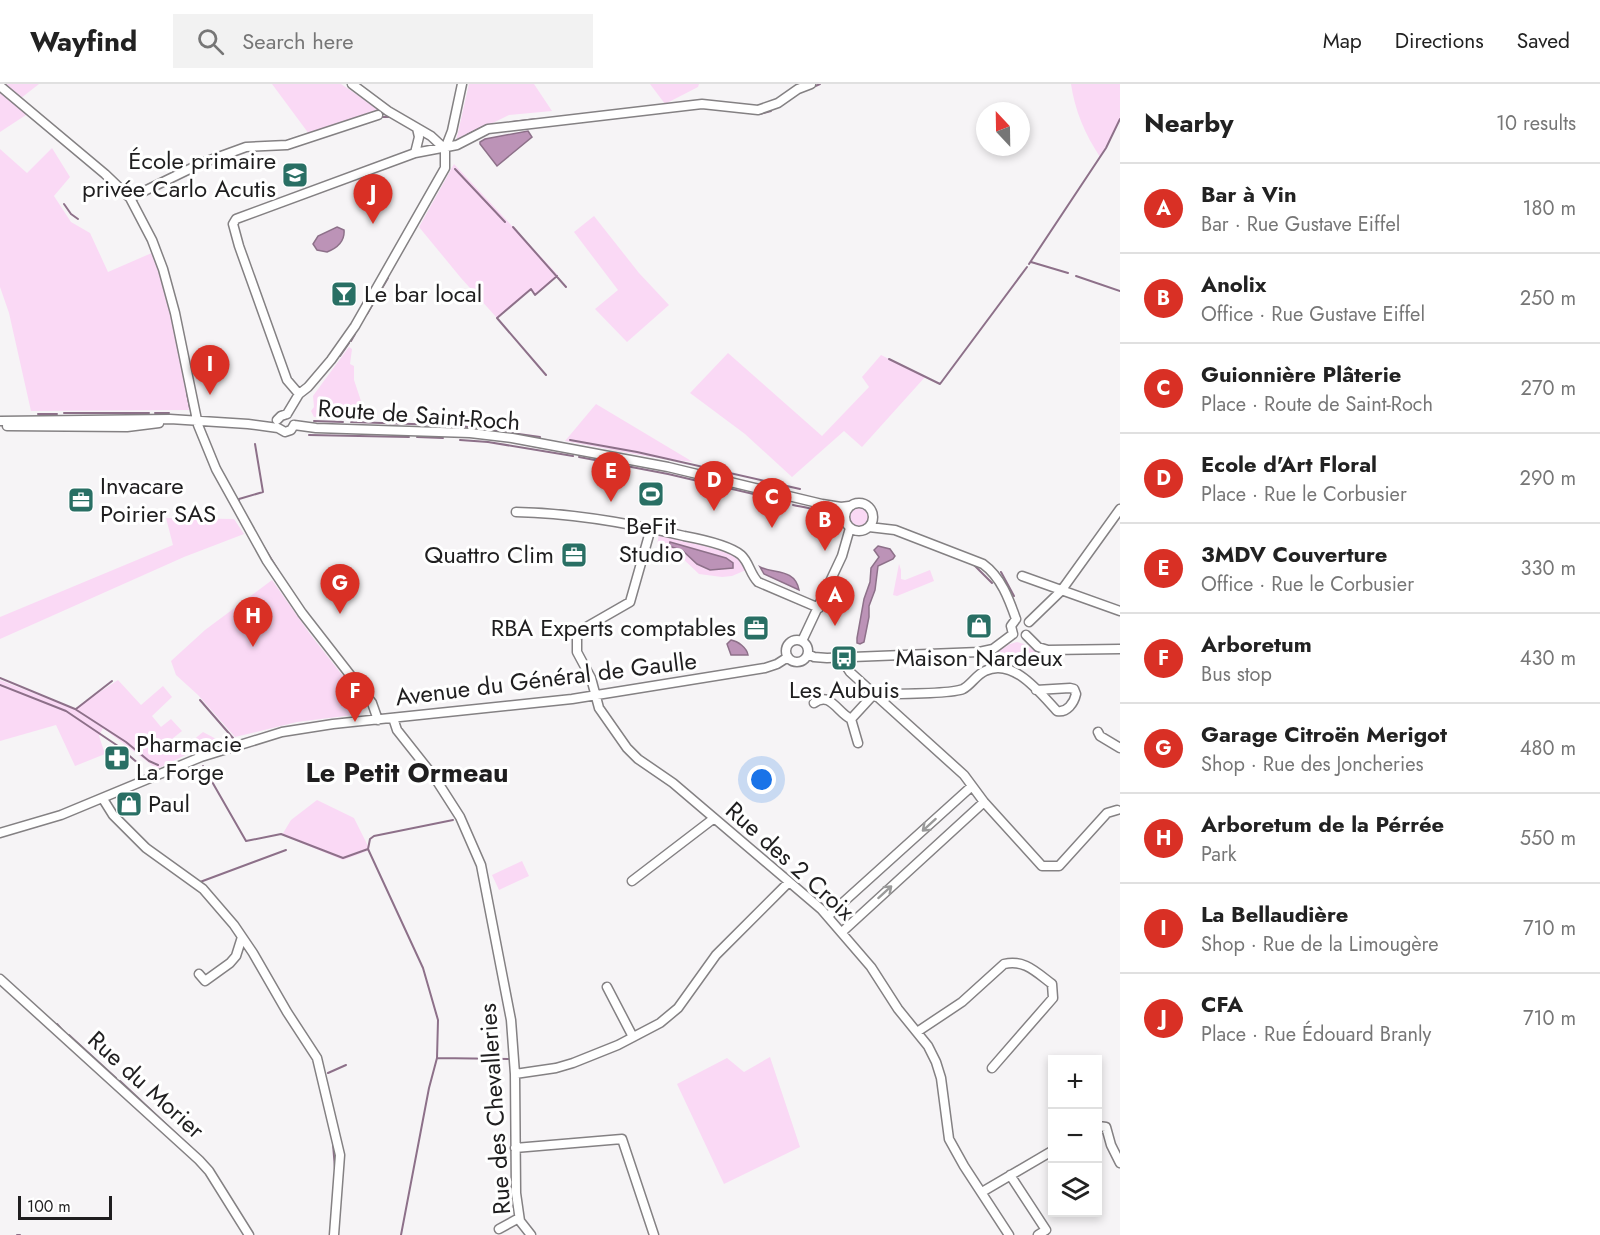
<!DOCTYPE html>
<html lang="en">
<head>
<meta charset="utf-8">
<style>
	:root { --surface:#fff; --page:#f2f2f2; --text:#222; --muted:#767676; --line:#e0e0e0; --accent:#d93025 }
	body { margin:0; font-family:Jost,sans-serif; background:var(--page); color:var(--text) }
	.controls { position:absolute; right:18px; bottom:18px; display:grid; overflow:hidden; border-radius:0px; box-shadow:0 3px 9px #0003 }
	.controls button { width:54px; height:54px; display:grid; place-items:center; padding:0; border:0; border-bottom:2px solid var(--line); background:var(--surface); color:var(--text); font:30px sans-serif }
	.compass { position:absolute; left:976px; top:18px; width:54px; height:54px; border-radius:50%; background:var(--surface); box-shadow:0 3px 9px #0003; rotate:338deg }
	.scale { position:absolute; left:18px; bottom:15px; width:94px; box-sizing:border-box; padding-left:6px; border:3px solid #1f1e1f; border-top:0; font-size:16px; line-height:21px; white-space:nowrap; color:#1f1e1f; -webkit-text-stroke:4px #fff; paint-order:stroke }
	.you { position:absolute; left:762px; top:696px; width:21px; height:21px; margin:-15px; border:4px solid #fff; border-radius:50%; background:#1a73e8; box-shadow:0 0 0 9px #1a73e833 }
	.badge { display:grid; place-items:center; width:39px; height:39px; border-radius:50%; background:var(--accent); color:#fff; font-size:20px; font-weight:700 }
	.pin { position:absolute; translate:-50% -50px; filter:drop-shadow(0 2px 3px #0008) }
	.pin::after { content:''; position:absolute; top:32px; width:21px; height:18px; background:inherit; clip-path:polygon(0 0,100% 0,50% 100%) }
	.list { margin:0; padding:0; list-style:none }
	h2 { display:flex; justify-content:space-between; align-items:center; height:78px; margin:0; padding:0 24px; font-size:26px }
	h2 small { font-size:20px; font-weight:400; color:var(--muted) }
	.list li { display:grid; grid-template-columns:39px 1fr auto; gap:18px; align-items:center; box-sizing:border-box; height:90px; padding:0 24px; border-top:2px solid var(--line) }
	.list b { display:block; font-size:22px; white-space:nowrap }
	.list p { margin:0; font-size:20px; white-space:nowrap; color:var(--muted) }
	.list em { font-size:20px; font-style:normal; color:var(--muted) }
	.icon { flex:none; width:33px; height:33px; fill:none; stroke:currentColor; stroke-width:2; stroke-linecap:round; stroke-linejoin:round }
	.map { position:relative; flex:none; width:1120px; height:1151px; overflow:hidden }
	header { display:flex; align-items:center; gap:36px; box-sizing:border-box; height:84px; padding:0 30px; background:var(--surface); border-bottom:2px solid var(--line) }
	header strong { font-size:28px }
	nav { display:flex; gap:33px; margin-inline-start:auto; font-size:21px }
	.search { width:420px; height:54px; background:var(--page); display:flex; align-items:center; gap:15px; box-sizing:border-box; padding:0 21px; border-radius:0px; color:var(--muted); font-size:22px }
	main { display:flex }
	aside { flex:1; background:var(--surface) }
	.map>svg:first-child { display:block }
</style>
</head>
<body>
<header>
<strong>Wayfind</strong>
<div class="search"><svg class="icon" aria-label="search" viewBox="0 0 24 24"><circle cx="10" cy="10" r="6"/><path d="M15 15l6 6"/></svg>Search here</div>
<nav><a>Map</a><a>Directions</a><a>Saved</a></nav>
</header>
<main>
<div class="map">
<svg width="1120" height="1151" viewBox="0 0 1120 1151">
	<rect width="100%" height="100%" fill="#f6f4f6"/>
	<path fill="#fad9f5" d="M0,0h39l-23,18 13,11 -29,19z
		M272,0h69l40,27 -69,27z
		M469,0h65l18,27 -43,4 -53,26z
		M650,0h49l-1,3 -33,17z
		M1071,0h49v35l-20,38c-15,-23 -25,-46 -29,-73z
		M52,64l18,29 -16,19 17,26 19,11 18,39 46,-20 13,45 23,113 -159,1 -22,-98 -9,-26v-138l27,24z
		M454,80l104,111 -23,20 -5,-5 -33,28 -36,-40 -42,-51z
		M594,132l45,57 30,32 -42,37 -32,-33 23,-19 -44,-58z
		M349,263l3,2 -2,15 4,2v14l12,36 -2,3 -50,-2 -3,-6 3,-4 -1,-11 5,-7z
		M728,269l94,83 47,-49 -7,-10 19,-22 44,22 -63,70 -18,-16 -52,46 -47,-43 -55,-41z
		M596,320l97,58 -42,-5 -86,-16z
		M850 433a9 9 0 1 1 18 0a9 9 0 1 1-18 0Z
		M166,434l68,1 10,15 -60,23 -184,82v-22l173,-72z
		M659,449l77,22 5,6 5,9 -14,6 -10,1 -23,-3 -20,-19 -22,-9z
		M899,480l2,6v9l4,1 25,-10 4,11 -37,15 -4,-1z
		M272,496l38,54 54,69 -3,11 -64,8 -62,15 -37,-42 -22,-20 -5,-14 34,-31z
		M1017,558l7,2 16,10 -48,1 18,-11z
		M0,596l74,29 44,-29 23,25 22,-19 9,11 -20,19 9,11 10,-8 11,12 -10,8 9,11 22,-18 17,9 -20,7 -43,21 -54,-41 -4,8 6,18 -30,12 -19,-41 -56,16z
		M317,716l37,18 16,32 -27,10 -61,-25 9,-15z
		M522,777l7,15 -30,14 -7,-15z
		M770,973l30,90 -76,37 -47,-100 50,-26 17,14z"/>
	<path fill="#bc93b7" stroke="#8d7089" stroke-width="1.5" d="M528,47l4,6 -35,29 -17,-22v-2l5,-3z
		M337,143l7,3c1,11 -7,18 -17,22l-10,-2 -4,-6 5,-8z
		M670,458l56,16 7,5v5l-23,2 -13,-6 -14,-13 -14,-5z
		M878,462l12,3 5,7 -2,3 -15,7 -3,24 -6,16v11l-5,25 -4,2 -3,-1v-5l7,-39 6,-17 1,-14 8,-11 -5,-7z
		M760,483c13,7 35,1 39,23l-35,-16z
		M731,556c7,1 16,8 17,15h-17l-4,-11z"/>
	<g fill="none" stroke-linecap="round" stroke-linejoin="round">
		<path stroke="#8d7089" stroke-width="2" d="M811,4l9,-4
			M741,28l19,2 11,-3
			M381,33h8
			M512,38l24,-3
			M467,51l16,-8
			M455,85l50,53
			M64,120l7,10 7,5
			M513,143l53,60
			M1031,178l37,11
			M1029,180l77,-116 14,-29
			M1076,192l44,15
			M367,230l21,-36
			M351,257l4,-7
			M340,272l9,-13
			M889,275l51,25 87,-117
			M546,291l-49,-57 34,-29 4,6 22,-19
			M187,309l3,15
			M64,329h85
			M155,329h14
			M38,330h19
			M314,337l29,1
			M351,338l91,3
			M460,342l80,11
			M309,351l100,2
			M417,353l26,1
			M460,356l28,2 85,14
			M570,356l67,12 163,37
			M579,373l89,17 115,27
			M239,419v-4l24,-7 -8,-48
			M793,421c19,4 40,5 47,25
			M262,460l16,26
			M974,481l18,18
			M1001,488l13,24
			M0,594l75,31 51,33 23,19 9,4
			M0,601l66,26 52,35 22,19
			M200,616l33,38
			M76,625l36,-28
			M203,682l43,75 35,-7 62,24 25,-9 55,119 15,52 -1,38 -8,30 -28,147
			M368,765l2,-10 4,-3 79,-16
			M200,798l86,-32
			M57,940l8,9
			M69,951l47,43
			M437,974l72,1
			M328,989l18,-8
			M120,997l81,76
			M333,1060l2,25
			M17,1151h3"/>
		<defs>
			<path id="minor" d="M352,0l36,27 43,25 14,13
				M0,2l105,88 25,24 22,42 11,29 12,44 23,112 18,44 51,92 35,52 70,90 6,17
				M415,69l4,-16 -2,-9
				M130,114l72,-35 44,-16 41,-2 91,-30
				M299,310l-12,-14 -48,-134 -6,-22 3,-5 179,-66 42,-8 31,-16 214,-25 56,6 20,-7 20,-14 13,-5
				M287,330l12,-20 9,-7 23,-27 24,-34 90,-158v-19l7,-18 10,-47
				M277,336l4,-4 6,-2
				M0,337l170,-2 78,5 30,4 7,4 6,-2 3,-5
				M294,341l22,3 154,5 42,5 156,29 154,37 19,3 8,-1
				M7,342l120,1 32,-4
				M845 433a14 14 0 1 1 28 0a14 14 0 1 1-28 0Z
				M516,428c57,1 113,11 168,24 16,3 45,9 57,19 8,7 9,19 17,27l61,26
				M869,443l26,3 88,34c18,13 26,35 33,55
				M651,444l-21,74 -47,27 -6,9v14l14,26 8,30 28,40 11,11 35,24 148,126 50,58 27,42 30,37 8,16 5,16 8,61 15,27 45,69
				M1022,492l98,35
				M1029,538l32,-31 59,-82
				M1013,550l-2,-8 5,-7
				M1026,551l12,12 10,3 72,-1
				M786 567a11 11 0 1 1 22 0a11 11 0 1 1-22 0Z
				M802,557l40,-85 8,-28
				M808,570l6,3 13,1 152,-6 14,-3 20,-15
				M844,574l2,8 4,6 114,103 20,27 58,64h17l48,-53 10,-3
				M814,619c16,-12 23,9 37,16
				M393,634l4,12 38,48 25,39 21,48 30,155 4,54 1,119 4,28 11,14
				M1098,648l2,4 20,12
				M858,659l-7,-24 23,-25c16,0 78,0 89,-5 8,-4 13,-14 22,-18 28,-14 55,22 72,40 10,2 17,-8 19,-17l-2,-5 -4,-1 -34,2
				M103,715l10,16 33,33 57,41 31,36 19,28 34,59 30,46 23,97 -6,80
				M0,749l61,-18 140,-58 81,-25 51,-8 239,-25 193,-31 12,-4 11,-7
				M632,797l81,-62
				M828,832l144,-130
				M842,848l142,-130
				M199,890l6,7 25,-18 6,-7 6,-19
				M0,895l199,181 10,11 40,64
				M607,903l26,50
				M917,948l45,-30 42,-38c20,-5 32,8 48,20l1,14 -61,70
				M515,990l41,-6 17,-5 45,-18 42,-22 18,-15 38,-53 73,-73
				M1098,1042l8,1 5,18 9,18
				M515,1064l107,-9 32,96
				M1010,1091l36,55 -8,5
				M982,1108l70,-41
				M499,1145l20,-11"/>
		</defs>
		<use href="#minor" stroke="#848183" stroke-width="11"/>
		<use href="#minor" stroke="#fff" stroke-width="8"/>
	</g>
	<defs><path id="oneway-shaft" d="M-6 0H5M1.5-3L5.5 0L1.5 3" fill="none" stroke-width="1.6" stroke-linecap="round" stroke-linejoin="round" transform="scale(1.5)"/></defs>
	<g stroke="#9a9a9a">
		<use href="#oneway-shaft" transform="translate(929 741) rotate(138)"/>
		<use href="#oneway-shaft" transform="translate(885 808) rotate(-42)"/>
	</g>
	<defs>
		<symbol id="school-square" viewBox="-11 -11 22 22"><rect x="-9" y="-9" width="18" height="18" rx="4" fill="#296f64" stroke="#fff"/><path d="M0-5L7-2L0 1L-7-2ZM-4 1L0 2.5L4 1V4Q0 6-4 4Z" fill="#fff"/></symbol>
		<symbol id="bar-square" viewBox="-11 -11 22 22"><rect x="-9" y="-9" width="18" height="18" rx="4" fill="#296f64" stroke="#fff"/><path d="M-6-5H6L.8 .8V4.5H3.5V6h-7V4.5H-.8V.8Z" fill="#fff"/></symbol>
		<symbol id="stadium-square" viewBox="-11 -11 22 22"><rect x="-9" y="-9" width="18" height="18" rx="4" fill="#296f64" stroke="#fff"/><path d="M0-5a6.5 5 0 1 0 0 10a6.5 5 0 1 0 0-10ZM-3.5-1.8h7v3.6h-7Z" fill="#fff"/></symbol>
		<symbol id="office-square" viewBox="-11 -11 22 22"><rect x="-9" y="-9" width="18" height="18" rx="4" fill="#296f64" stroke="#fff"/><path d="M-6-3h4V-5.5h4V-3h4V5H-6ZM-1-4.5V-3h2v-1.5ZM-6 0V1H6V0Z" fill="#fff"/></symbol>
		<symbol id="shop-square" viewBox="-11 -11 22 22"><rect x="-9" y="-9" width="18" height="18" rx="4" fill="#296f64" stroke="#fff"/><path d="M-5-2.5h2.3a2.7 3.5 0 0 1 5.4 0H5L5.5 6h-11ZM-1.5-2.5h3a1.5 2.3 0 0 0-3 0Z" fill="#fff"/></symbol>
		<symbol id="bus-square" viewBox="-11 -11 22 22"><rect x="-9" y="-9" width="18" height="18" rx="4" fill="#296f64" stroke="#fff"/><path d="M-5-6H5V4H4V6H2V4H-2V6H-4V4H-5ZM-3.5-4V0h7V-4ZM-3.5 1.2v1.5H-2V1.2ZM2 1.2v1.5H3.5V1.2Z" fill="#fff"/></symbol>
		<symbol id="pharmacy-square" viewBox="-11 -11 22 22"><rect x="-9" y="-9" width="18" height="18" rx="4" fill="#296f64" stroke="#fff"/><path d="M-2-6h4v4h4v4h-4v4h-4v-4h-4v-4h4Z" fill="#fff"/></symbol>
	</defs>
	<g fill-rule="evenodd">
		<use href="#school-square" x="280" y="76" width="30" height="30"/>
		<use href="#bar-square" x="329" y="195" width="30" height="30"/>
		<use href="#stadium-square" x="636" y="395" width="30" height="30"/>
		<use href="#office-square" x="66" y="401" width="30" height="30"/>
		<use href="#office-square" x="559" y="456" width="30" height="30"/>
		<use href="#shop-square" x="964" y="527" width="30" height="30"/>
		<use href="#office-square" x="741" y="529" width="30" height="30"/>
		<use href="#bus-square" x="829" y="559" width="30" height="30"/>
		<use href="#pharmacy-square" x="102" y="659" width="30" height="30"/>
		<use href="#shop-square" x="114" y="705" width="30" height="30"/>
	</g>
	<g text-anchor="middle" stroke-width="6" stroke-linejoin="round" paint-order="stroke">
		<g font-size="24" fill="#1f1e1f" stroke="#fff" text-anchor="start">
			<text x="276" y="85" text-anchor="end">École primaire<tspan x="276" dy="28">privée Carlo Acutis</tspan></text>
			<text x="364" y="218">Le bar local</text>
			<text x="100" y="410">Invacare<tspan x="100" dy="28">Poirier SAS</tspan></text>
			<text x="651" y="450" text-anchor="middle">BeFit<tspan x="651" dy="28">Studio</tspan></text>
			<text x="554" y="479" text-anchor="end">Quattro Clim</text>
			<text x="736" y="552" text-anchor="end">RBA Experts comptables</text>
			<text x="979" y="582" text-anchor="middle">Maison Nardeux</text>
			<text x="844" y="614" text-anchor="middle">Les Aubuis</text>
			<text x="136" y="668">Pharmacie<tspan x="136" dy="28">La Forge</tspan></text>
			<text x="148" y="728">Paul</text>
		</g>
		<g font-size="24" fill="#1f1e1f" stroke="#fff">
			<text transform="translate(419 331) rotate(4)" y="8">Route de Saint-Roch</text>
			<text transform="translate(546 595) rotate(-7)" y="8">Avenue du Général de Gaulle</text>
			<text transform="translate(790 777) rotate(42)" y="8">Rue des 2 Croix</text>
			<text transform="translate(146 1001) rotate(42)" y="8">Rue du Morier</text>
			<text transform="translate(495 1025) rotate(-94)" y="8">Rue des Chevalleries</text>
		</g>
		<g font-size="27" font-weight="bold" fill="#1f1e1f" stroke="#fff">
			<text x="407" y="698">Le Petit Ormeau</text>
		</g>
	</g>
</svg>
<div class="controls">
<button>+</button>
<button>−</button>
<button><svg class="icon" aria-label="layers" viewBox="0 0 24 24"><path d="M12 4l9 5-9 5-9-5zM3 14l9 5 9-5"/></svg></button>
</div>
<svg class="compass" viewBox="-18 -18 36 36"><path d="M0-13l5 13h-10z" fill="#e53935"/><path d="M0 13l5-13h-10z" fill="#767676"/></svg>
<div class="scale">100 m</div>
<div class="you"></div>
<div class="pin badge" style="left:835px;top:542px">A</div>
<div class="pin badge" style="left:825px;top:467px">B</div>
<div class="pin badge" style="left:772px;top:444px">C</div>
<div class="pin badge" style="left:714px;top:427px">D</div>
<div class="pin badge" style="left:611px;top:418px">E</div>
<div class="pin badge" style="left:355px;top:638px">F</div>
<div class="pin badge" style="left:340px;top:530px">G</div>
<div class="pin badge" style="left:253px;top:563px">H</div>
<div class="pin badge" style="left:210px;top:311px">I</div>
<div class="pin badge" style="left:373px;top:140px">J</div>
</div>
<aside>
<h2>Nearby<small>10 results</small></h2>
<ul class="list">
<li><span class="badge">A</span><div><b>Bar à Vin</b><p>Bar · Rue Gustave Eiffel</p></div><em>180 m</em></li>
<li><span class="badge">B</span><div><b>Anolix</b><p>Office · Rue Gustave Eiffel</p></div><em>250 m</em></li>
<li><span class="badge">C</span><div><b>Guionnière Plâterie</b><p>Place · Route de Saint-Roch</p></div><em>270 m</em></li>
<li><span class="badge">D</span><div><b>Ecole d'Art Floral</b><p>Place · Rue le Corbusier</p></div><em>290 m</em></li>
<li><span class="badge">E</span><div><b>3MDV Couverture</b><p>Office · Rue le Corbusier</p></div><em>330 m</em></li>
<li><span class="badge">F</span><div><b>Arboretum</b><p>Bus stop</p></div><em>430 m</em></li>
<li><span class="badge">G</span><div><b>Garage Citroën Merigot</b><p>Shop · Rue des Joncheries</p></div><em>480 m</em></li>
<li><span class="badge">H</span><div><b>Arboretum de la Pérrée</b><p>Park</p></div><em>550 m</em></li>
<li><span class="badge">I</span><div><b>La Bellaudière</b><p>Shop · Rue de la Limougère</p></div><em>710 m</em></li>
<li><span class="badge">J</span><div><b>CFA</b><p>Place · Rue Édouard Branly</p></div><em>710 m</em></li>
</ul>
</aside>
</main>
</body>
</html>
